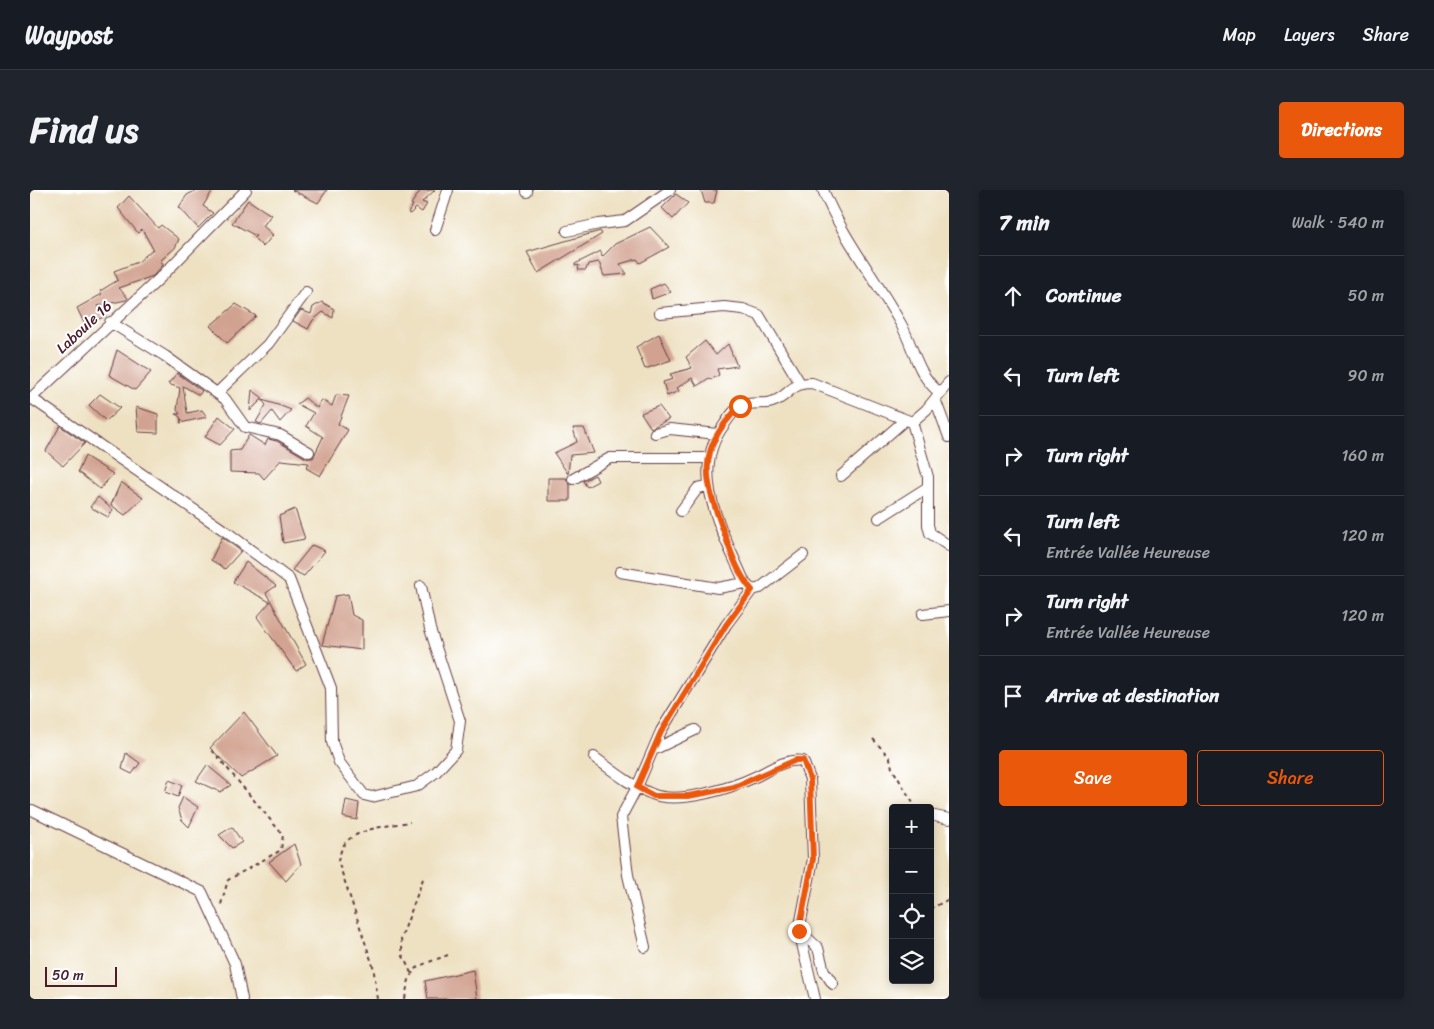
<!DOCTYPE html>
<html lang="en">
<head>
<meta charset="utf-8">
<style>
	:root { --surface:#171b24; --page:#20242c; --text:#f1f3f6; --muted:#9ea1a6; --line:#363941; --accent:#ea580c }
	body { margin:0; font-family:Sriracha,sans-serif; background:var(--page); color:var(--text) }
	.controls { position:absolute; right:15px; bottom:15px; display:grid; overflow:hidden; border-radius:5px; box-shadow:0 2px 8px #0003 }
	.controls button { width:45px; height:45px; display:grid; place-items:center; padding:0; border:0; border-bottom:1px solid var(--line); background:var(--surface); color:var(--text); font:25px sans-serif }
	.scale { position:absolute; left:15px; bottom:12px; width:72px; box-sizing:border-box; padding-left:5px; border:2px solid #4a1f2b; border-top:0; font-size:14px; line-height:18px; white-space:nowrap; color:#4a1f2b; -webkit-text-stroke:4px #fff; paint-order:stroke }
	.stop { position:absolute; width:15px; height:15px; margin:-11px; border:4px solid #ea580c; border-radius:50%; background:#fff }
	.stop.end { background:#ea580c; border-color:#fff; box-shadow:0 1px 5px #0008 }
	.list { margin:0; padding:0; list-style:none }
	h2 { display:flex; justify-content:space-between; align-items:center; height:65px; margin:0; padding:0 20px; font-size:21px }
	h2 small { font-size:16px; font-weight:400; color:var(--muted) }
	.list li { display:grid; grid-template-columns:32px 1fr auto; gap:15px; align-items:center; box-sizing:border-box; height:80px; padding:0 20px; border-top:1px solid var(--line) }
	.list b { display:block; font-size:19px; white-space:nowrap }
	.list p { margin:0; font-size:16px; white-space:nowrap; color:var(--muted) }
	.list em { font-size:16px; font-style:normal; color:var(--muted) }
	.actions { display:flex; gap:10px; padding:15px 20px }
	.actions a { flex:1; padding:11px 0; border:1px solid var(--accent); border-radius:5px; text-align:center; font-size:18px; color:var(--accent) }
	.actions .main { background:var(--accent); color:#fff }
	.icon { flex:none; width:28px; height:28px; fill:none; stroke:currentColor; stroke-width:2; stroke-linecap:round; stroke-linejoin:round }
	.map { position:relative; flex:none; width:919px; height:809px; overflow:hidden; border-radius:5px }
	header { display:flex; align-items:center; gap:30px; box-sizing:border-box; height:70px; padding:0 25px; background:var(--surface); border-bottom:1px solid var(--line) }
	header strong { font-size:24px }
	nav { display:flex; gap:28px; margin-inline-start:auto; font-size:18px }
	.intro { display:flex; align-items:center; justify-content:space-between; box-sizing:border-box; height:120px; padding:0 30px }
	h1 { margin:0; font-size:35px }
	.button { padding:12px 22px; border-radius:5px; background:var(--accent); color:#fff; font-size:18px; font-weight:700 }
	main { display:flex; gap:30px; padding:0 30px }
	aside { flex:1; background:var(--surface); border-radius:5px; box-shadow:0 2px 8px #0003 }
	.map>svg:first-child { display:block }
</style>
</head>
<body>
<header>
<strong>Waypost</strong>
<nav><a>Map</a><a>Layers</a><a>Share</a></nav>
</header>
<div class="intro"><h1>Find us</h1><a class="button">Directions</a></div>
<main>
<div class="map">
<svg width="919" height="809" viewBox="0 0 919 809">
	<rect width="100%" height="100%" fill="#fff"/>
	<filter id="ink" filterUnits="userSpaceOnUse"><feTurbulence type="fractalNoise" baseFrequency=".02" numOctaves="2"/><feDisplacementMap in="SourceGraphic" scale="10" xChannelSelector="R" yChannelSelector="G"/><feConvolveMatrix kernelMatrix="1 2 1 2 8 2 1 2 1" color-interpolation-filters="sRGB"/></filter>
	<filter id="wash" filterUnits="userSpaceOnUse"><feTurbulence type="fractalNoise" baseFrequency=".0096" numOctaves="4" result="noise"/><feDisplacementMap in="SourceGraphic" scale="20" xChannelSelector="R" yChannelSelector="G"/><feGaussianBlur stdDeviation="1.12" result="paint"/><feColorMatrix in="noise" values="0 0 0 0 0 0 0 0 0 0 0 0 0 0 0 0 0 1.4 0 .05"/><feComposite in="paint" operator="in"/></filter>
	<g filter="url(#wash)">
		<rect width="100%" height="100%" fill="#eee1c2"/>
		<g id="blocks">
			<path fill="#d2a290" d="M167,0h16l-10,16 10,7 -15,15 -19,-21 8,-12z
				M262,0h35l-9,13z
				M391,0h14l-13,12 5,2 -5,8 -6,-4 -6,6 -2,-1 5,-8 -2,-1z
				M671,0h16l-3,13h-9z
				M646,4l12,9 -15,16 -11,-11z
				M99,6l29,32 3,-3 18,14 -4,9 -15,13 4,3 -11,12 -34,12 9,10 -2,2 -28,6 8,10 -21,9 -8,-17 25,-14 -2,-3 18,-11 -4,-9 24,-9 15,-13 -11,-20 -4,4 -20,-25z
				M218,10l23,15 -8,11 10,9 -10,12 -9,-9 2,-2 -24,-13z
				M620,37l19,20 -29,16 -3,-4 -17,5 7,10 -23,2 -5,-14 -11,2 -2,6h-8l1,-5 -4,1v-2l26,-13 1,6 13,-13z
				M570,41l2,3 -64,39 -11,-21z
				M634,93l7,9 -19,7 -2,-10z
				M292,112l12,7 -1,9 -10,-6 -10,8 -5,9 -15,-8 8,-11 10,4 2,-7z
				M206,114l20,12 -29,27 -17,-17z
				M629,144l12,26 -26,9 -9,-22z
				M675,151l11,14 12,-11 9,22 -20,3 2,6 -9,5 -1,-2 -12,8 -5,-8 -15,10 2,3 -12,5 -4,-14 10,-3 -3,-5 22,-6 -6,-11z
				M87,160l34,22 -16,18 -26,-15z
				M147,183l25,18 -3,4 -16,-9 4,27 15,-3 5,7 -27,6 2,-4 -1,2 -1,-4 -4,-3h4l-3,-4 3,-22 -12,-4z
				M222,200l11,8 -13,13z
				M70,204l20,14 -14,13 -17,-16z
				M306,205l13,1 -11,28 10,6 -28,46 -14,-8 3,-5 -28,-3 -17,19 -5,-6 -29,-1v-21l10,-1 9,-15 16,10 3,-6 9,2 29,17h7l10,-21 -17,-11 8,-13 -17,-9 8,-6 12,10 4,-8 11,6z
				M232,210l19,6 10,4 -11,12 -8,-11 -11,13 -5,-2 10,-17z
				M629,216l10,13 -18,9 -10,-15z
				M106,217l22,7v19l-20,-1z
				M189,226l16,13 -15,16 -15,-8z
				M30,236l25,17 -22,23 -17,-15z
				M543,238h11l10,25 -24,2 -2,19 -14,-21 23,-11z
				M55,266l28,18 -13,15 -22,-17z
				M565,285l3,6 -11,6 -4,-6z
				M518,288h18l4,7v16h-22z
				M91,292l22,16 -18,17 -14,-10z
				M68,307l15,13 -5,7 -18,-10z
				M265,319l10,30 -22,4 -4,-27z
				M192,347l19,14 -16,18 -14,-9z
				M282,355l13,6 -21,25 -12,-6z
				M216,372l30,24 -10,7 40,71 -10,7 -39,-54 13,-15 -37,-20z
				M318,404l4,21 10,5v30l-40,-5 13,-49z
				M214,522l33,44 -36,22 -31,-30z
				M96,563l14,10 -8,11 -10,-5z
				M177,575l24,20 -11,7 -24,-11z
				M139,590l13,5 -4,12 -13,-5z
				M153,607l15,10 -9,20 -7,-7 -4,-12z
				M316,610l13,3 -2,17 -14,-3z
				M202,637l10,15 -10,6 -13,-13z
				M264,654l7,20 -15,17 -17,-19z
				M443,780l4,29h-49l-3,-18z"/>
		</g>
	</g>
	<g filter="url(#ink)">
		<use href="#blocks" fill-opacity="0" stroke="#633c42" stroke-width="1"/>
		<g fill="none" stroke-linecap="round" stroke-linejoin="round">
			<defs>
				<path id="minor" d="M497,0v2
					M793,0c20,49 54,90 79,136 12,23 16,50 37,66
					M405,40l13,-40
					M537,41l32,-7 26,-3 45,-31
					M630,123l64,-6 19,2 16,6 41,68
					M80,132l55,34 60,43 20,28 35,8 29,17
					M919,192l-23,28 -14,12 16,55v48l2,8 19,13
					M187,203l51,-49 38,-52
					M1,208l197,135 61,46 42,109 1,54 7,20 25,33 8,2 45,-11 19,-14 20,-22 4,-29 -30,-92 -9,-43
					M0,209l130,-121 86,-88
					M905,209l14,38
					M625,243l15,-4 47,5
					M811,286l64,-56
					M543,289l37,-21h98
					M651,321l17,-23 10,-2
					M849,328l49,-31
					M773,365l-43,33 -8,2 -7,-7c-21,-49 -58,-109 -21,-158 5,-7 10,-16 18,-19 10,-5 21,-1 30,-4 18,-6 17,-19 40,-19l100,39
					M590,382l98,16 27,-5
					M893,424l26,-3
					M623,560l42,-20
					M564,567c18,13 37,29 58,37 26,11 80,-6 105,-18 14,-7 30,-18 46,-15l7,18 3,80 -14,72 16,68
					M2,620l170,82 33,72 7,35
					M900,625l19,4
					M770,741l18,17 6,23 9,13
					M615,757l-17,-72 -7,-58 16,-30 24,-56 65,-106 26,-35"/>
			</defs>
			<use href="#minor" stroke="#633c42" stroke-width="12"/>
			<path stroke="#633c42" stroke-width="2" stroke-dasharray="4 4" stroke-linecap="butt" d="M843,549l17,19 2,10 24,40
				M182,560l71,85 -2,15 -53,30 -8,28
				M900,719l19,-10
				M381,783l-8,-17 -2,-17 23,-63
				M348,809l-5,-33 -35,-105c2,-7 4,-16 10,-21 15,-12 43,-15 62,-18
				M375,809c5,-35 12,-32 43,-44"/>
			<use href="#minor" stroke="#fff" stroke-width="10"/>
		</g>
	</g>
	<g fill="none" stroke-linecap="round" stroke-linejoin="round" filter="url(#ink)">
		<path stroke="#ea580c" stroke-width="6" d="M710,216c-46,46 -35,75 -15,129 6,18 14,41 27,55l-26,35 -65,107 -24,55 17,9h34l17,-3 29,-6 62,-27h7l7,19 3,80 -14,72"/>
	</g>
	<g text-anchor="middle" stroke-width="4" stroke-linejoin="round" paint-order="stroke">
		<g font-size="15" fill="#4a1f2b" stroke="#fff">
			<text transform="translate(54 137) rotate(-43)" y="5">Laboule 16</text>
		</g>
	</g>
</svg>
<div class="controls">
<button>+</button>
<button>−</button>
<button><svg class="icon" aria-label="locate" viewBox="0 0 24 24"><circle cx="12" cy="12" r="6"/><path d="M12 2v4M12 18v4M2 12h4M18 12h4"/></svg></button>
<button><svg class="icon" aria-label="layers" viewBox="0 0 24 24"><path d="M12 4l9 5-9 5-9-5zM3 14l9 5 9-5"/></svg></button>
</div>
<div class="scale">50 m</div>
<div class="stop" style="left:710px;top:216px"></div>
<div class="stop end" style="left:769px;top:741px"></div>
</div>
<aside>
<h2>7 min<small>Walk · 540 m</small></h2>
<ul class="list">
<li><svg class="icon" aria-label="ahead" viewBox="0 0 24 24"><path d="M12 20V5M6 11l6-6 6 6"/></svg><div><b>Continue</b></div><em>50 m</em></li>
<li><svg class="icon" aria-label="left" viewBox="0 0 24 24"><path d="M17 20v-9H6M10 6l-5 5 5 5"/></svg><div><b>Turn left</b></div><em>90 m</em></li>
<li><svg class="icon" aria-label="right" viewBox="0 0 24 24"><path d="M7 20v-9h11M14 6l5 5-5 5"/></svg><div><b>Turn right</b></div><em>160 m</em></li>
<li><svg class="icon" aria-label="left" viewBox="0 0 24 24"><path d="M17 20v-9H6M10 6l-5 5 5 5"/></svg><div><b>Turn left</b><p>Entrée Vallée Heureuse</p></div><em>120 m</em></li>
<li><svg class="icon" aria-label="right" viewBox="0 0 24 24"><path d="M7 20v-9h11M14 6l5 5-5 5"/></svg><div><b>Turn right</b><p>Entrée Vallée Heureuse</p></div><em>120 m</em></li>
<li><svg class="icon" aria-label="arrive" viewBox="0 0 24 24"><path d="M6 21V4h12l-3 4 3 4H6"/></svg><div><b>Arrive at destination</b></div></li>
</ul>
<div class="actions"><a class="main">Save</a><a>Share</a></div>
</aside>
</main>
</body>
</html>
